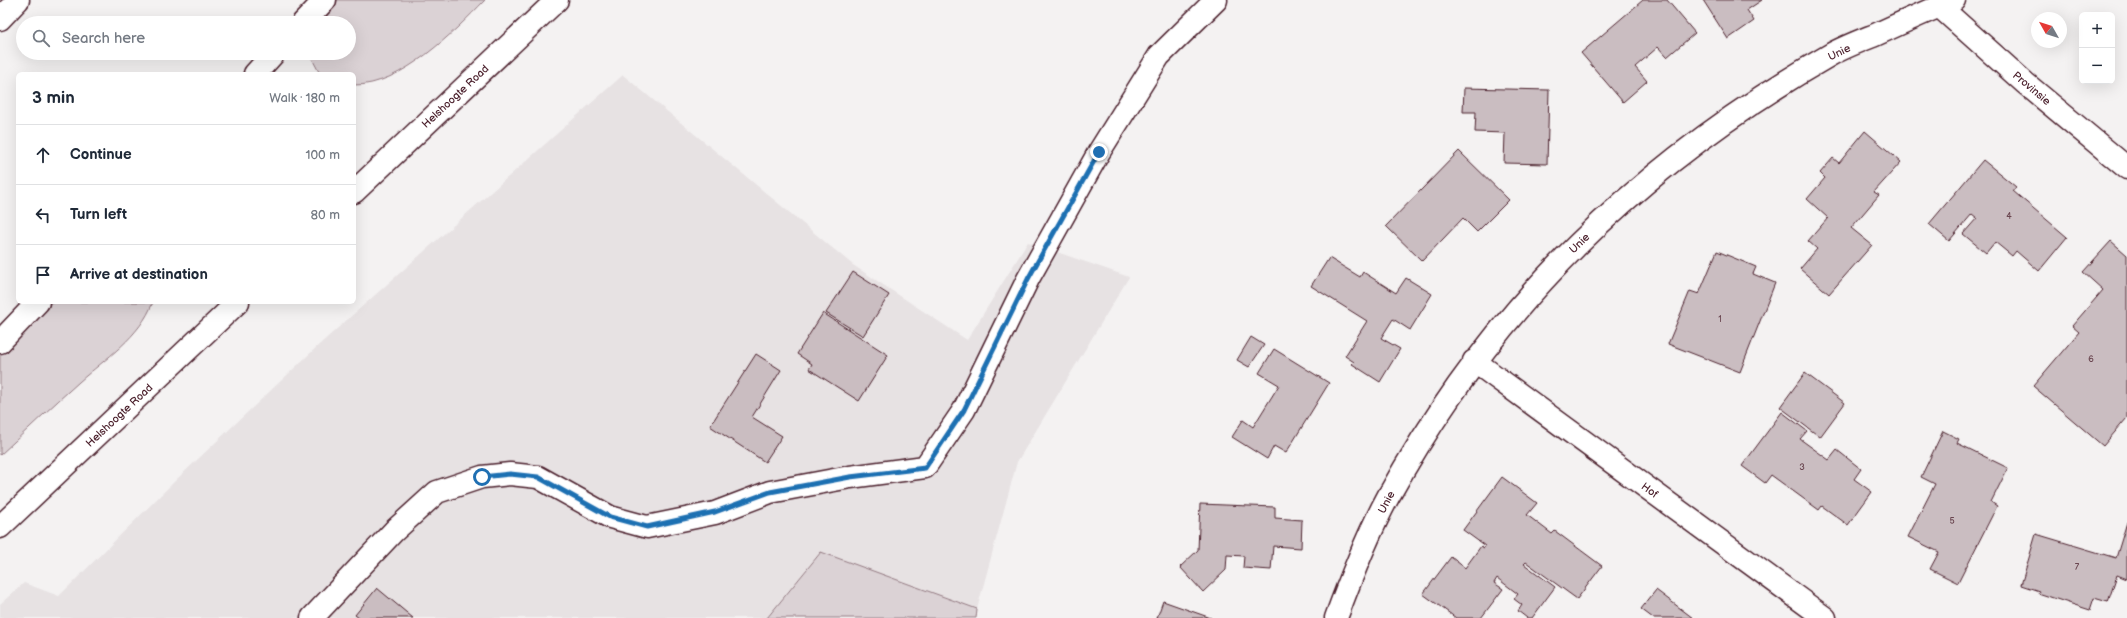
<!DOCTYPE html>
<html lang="en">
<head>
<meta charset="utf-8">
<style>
	:root { --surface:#fff; --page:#f6f6f7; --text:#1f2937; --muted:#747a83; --line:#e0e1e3 }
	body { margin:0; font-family:"Balsamiq Sans",sans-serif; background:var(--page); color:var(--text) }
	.controls { position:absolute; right:12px; top:12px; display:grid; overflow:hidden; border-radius:6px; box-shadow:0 4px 16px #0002 }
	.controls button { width:36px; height:36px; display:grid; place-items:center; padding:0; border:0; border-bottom:1px solid var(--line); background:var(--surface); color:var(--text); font:20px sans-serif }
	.compass { position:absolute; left:2031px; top:12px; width:36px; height:36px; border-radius:50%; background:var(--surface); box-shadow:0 4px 16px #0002; rotate:309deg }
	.stop { position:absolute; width:12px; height:12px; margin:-9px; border:3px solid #1f6fb2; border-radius:50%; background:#fff }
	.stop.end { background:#1f6fb2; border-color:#fff; box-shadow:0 1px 4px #0008 }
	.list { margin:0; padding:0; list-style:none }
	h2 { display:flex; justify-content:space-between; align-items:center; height:52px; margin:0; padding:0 16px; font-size:17px }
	h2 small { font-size:13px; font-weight:400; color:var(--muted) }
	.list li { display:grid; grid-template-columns:26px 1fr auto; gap:12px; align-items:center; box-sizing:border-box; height:60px; padding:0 16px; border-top:1px solid var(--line) }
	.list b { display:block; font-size:15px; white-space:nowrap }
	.list em { font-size:13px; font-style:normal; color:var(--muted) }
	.icon { flex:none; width:22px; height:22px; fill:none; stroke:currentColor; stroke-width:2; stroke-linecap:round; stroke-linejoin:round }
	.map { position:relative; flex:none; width:2127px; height:618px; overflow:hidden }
	.search { position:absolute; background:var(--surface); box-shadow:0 4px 16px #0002; left:16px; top:16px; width:340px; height:44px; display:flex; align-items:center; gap:10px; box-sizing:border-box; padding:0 14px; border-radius:22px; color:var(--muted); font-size:15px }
	.panel { position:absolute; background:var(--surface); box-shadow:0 4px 16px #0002; left:16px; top:72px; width:340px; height:232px; border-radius:6px }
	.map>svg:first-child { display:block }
</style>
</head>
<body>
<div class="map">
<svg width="2127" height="618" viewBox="0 0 2127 618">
	<rect width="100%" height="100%" fill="#f4f2f2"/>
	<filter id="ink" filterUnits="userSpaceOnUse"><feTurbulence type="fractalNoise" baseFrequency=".025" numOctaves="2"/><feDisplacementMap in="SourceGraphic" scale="8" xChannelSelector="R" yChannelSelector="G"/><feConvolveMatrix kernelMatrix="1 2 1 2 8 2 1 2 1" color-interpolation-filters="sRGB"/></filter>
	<g filter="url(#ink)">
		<path fill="#e7e2e3" d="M623,75l230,190 114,75 61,-98 101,35 -112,185 -40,147 -156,-57 -54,66h-767v-14l24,-21 35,13 120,-119 142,-134z"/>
		<path fill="#dbd2d5" stroke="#927880" d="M333,0h152c-31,32 -84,86 -131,85v-11h-31l-4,-2 -10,-19h40v-30h-30l6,-13z
			M43,302h110c-13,35 -47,56 -74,80 -27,24 -53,49 -79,73v-106z
			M821,552l156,57 -1,9h-209z"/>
		<path fill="#cabdc1" stroke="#4a1f2b" d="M1643,0h24l28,33 -28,24 -9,-10 -23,20 12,14 -24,21 -42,-49z
			M1703,0h59l-15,10 7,11 -26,18z
			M1464,88l85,2 -2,74 -43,-1 1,-30 -30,-1 1,-20h-13z
			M1865,131l36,31 -27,30 5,3 -28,33 21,17 -43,49 -29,-25 17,-20 -9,-8 20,-23 -21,-19 18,-21 -5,-5 13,-15 6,5z
			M1459,151l50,49 -32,32 -14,-14 -41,43 -36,-35z
			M1983,160l33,27 -3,4 54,46 -28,34 -23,-20 -4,5 -17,-14 -9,11 -23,-19 14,-16 -5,-4 -23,27 -20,-17z
			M2111,241l16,14v163l-24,28 -70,-60 46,-54 -7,-6 31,-36 -20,-18z
			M1717,251l39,16 -3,7 22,9 -35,89 -72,-28 22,-53 9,3z
			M1329,258l31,19 3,-5 33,21 10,-15 26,16 -22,36 -17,-11 -12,19 19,11 -20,33 -28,-18 2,-2 -9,-6 22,-35 -56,-35z
			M853,272l36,23 -26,41 -37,-23z
			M823,313l65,42 -29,46 -50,-32 3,-5 -15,-10z
			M1251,337l13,8 -15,22 -12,-7z
			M1274,349l55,34 -43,70 -12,-7 -7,13 -35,-22 11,-17 10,7 26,-42 -20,-12z
			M756,354l25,16 -29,47 30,19 -17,26 -55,-36z
			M1805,373l40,30 -25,34 -40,-30z
			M1782,412l25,19 -7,8 29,21 8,-10 24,19 -7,10 18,13 -24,33 -26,-19 -3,4 -48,-35 -6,8 -23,-17z
			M1943,431l16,8 -2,4 51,25 -17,34 6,4 -39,77 -28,-14 9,-17 -31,-15 27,-53 -14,-7z
			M1502,477l35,26 -10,12 25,19 3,-3 47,35 -25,33 -51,-37 -2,2 31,23 -23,31h-5l-9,-7 4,-6 -8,-6 4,-5 -21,-16 -3,5 9,6 -22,29h-25l-33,-24 28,-37 14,11 16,-22 3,2 1,-2 -22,-16z
			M1200,504l75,3v11l27,2 -1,28 -28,-2 -2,24 -28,-2 1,-12 -17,-1 -1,15 -23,22 -23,-25 18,-17z
			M2127,522v57l-10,-4 -9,27 -14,-4 -4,12 -52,-17 1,-2 -18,-6 15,-51 80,24z
			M377,588l36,30h-54l-4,-3z
			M1656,590l37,28h-40l-12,-9z
			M1163,601l48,17h-54z"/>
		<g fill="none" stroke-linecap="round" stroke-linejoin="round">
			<defs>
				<path id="minor" d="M1939,6l86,77 102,85
					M0,19l18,-19
					M303,23l22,-23
					M255,74l19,-21
					M0,342l38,-40
					M1474,361l351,257
					M312,618l82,-87 43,-39 45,-15 28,-3 28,3 72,40 37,10 68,-14 55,-21 80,-15 75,-10 39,-57 64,-131 71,-127 60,-96 57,-56
					M1336,618c15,-41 31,-82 52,-121 106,-192 252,-333 442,-442 14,-8 30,-14 45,-20 26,-12 52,-24 79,-35"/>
				<path id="major" d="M354,192l203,-192
					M0,527l238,-225"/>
			</defs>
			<use href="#minor" stroke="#4a1f2b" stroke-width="25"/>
			<use href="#major" stroke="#4a1f2b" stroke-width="25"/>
			<use href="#minor" stroke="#fff" stroke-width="22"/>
			<use href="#major" stroke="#fff" stroke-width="22"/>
		</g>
	</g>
	<g fill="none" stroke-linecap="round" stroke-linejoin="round" filter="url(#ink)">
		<path stroke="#1f6fb2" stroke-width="5" d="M482,477l28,-3 28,3 72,40 37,10 68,-15 55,-20 80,-15 75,-9 39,-58 64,-131 71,-127"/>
	</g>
	<g text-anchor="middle" stroke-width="3" stroke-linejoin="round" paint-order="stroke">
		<g font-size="9" fill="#6a4650">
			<text x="2009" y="219">4</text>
			<text x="1720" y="322">1</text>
			<text x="2091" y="362">6</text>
			<text x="1802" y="470">3</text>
			<text x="1952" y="524">5</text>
			<text x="2077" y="570">7</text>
		</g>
		<g font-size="11" fill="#4a1f2b" stroke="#fff">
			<text transform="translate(1839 52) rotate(-26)" y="4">Unie</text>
			<text transform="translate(2032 88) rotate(40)" y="4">Provinsie</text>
			<text transform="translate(455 96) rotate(-43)" y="4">Helshoogte Road</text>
			<text transform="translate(1579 243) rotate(-44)" y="4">Unie</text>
			<text transform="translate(119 415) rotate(-43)" y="4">Helshoogte Road</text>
			<text transform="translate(1650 490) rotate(36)" y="4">Hof</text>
			<text transform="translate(1386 502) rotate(-63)" y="4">Unie</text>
		</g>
	</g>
</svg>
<div class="controls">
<button>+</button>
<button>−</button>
</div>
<svg class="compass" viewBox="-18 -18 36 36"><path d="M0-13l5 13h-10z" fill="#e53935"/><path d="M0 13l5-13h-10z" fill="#747a83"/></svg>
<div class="stop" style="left:482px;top:477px"></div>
<div class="stop end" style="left:1099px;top:152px"></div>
<div class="search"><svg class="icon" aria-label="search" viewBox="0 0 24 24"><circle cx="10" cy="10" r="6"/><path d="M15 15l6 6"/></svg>Search here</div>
<section class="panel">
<h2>3 min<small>Walk · 180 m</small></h2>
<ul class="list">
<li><svg class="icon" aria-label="ahead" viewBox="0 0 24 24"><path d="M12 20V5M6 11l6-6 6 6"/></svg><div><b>Continue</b></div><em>100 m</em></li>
<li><svg class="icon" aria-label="left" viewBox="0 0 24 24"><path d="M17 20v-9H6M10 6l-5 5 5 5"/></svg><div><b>Turn left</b></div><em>80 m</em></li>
<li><svg class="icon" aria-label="arrive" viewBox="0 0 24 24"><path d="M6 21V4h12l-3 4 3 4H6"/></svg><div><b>Arrive at destination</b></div></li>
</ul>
</section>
</div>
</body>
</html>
